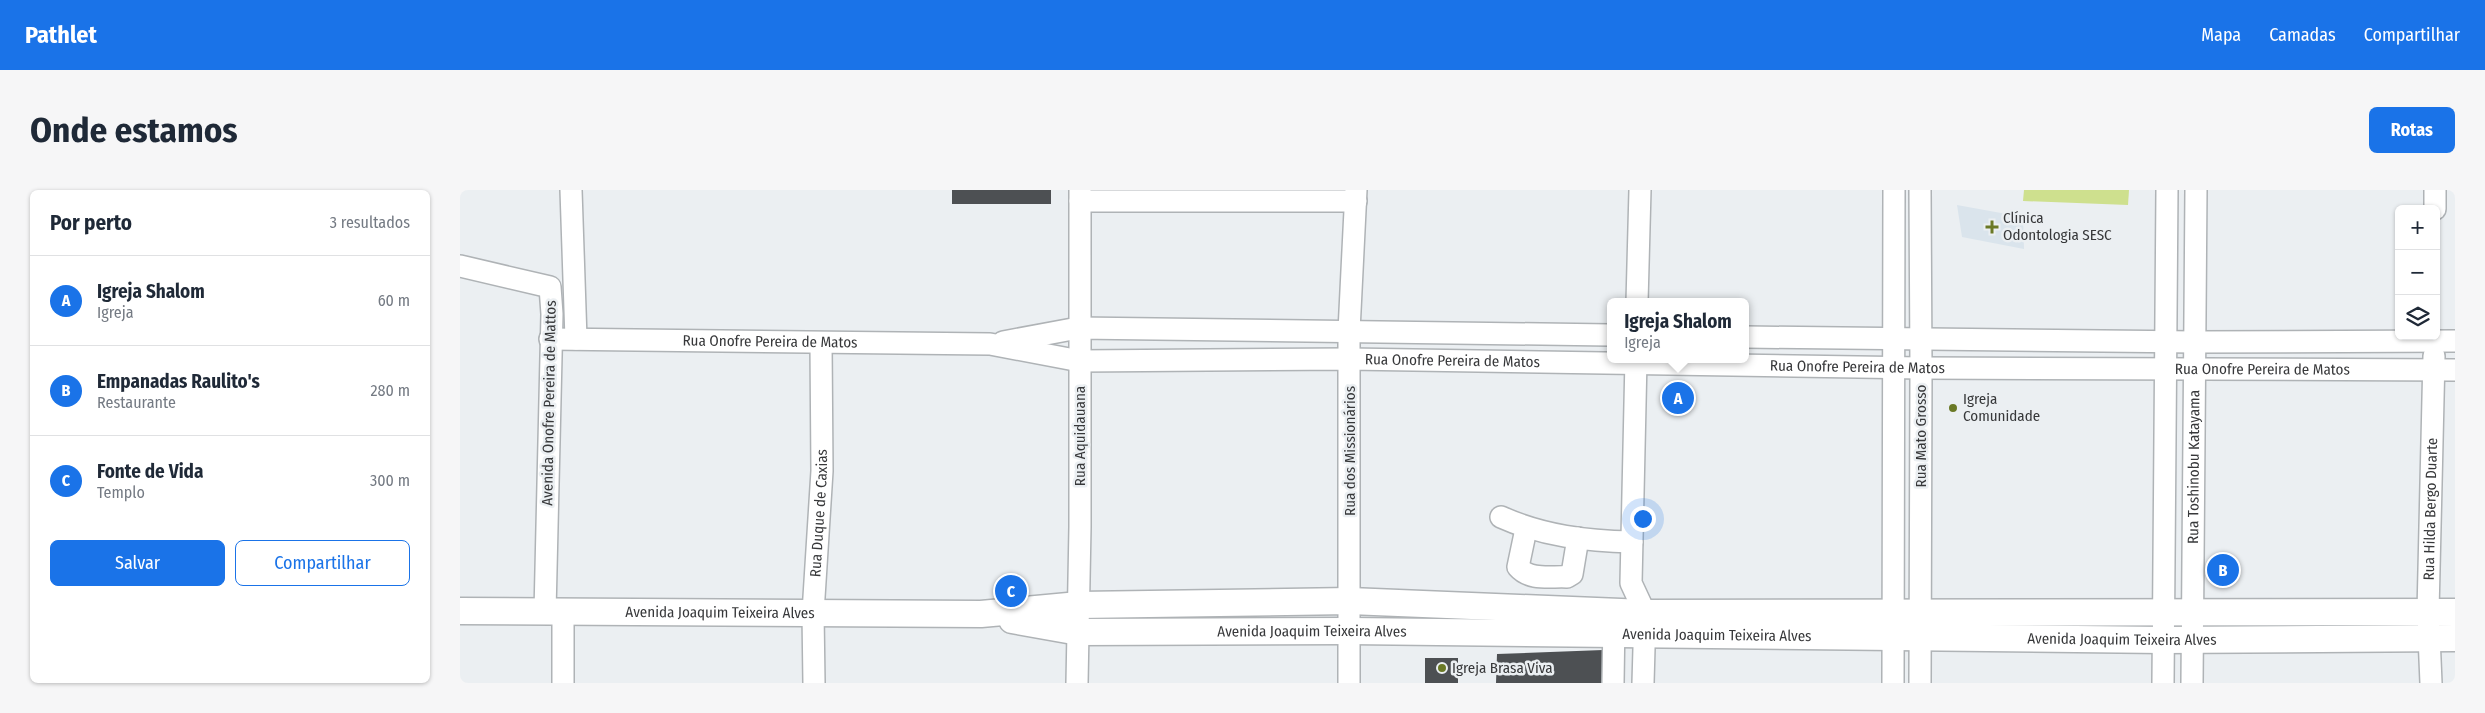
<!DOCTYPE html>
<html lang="pt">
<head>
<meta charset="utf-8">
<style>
	:root { --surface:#fff; --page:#f6f6f7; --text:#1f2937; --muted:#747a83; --line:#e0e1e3; --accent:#1a73e8 }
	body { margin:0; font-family:"Fira Sans Condensed",sans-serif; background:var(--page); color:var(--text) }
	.controls { position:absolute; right:15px; top:15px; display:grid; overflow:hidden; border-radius:8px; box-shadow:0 1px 4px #0004 }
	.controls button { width:45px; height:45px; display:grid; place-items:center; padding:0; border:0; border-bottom:1px solid var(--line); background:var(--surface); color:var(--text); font:25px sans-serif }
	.you { position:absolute; left:1182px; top:328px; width:18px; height:18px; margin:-12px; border:4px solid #fff; border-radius:50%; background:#1a73e8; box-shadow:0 0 0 8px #1a73e833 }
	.badge { display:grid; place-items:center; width:32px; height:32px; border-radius:50%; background:var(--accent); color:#fff; font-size:16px; font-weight:700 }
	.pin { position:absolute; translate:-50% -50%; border:2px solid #fff; box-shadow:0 1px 5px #0006 }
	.popup { position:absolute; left:1147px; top:108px; width:142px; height:65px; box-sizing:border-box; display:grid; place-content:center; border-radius:8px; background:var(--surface); filter:drop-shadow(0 1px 4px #0005); font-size:16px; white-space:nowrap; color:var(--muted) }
	.popup b { font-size:19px; color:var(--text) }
	.popup::after { content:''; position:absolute; left:50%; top:100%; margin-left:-10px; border:10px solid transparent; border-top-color:var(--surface) }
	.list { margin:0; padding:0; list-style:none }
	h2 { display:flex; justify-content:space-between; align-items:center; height:65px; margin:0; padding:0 20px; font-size:21px }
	h2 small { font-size:16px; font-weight:400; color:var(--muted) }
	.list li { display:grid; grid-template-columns:32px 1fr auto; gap:15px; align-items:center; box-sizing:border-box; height:90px; padding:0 20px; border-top:1px solid var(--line) }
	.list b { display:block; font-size:19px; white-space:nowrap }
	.list p { margin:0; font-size:16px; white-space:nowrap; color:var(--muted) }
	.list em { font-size:16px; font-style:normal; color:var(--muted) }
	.actions { display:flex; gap:10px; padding:15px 20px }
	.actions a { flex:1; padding:11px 0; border:1px solid var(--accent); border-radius:8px; text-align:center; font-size:18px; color:var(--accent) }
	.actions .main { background:var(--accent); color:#fff }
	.icon { flex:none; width:28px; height:28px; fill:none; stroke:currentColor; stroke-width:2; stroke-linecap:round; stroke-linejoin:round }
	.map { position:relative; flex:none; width:1995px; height:493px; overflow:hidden; border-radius:8px }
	header { display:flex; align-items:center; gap:30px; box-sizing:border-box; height:70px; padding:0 25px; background:var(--accent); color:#fff }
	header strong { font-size:24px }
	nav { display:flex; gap:28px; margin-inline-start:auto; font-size:18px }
	.intro { display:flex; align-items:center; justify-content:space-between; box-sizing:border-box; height:120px; padding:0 30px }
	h1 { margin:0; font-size:35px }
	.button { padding:12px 22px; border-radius:8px; background:var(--accent); color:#fff; font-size:18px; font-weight:700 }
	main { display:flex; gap:30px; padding:0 30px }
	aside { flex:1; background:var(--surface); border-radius:8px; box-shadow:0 1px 4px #0004 }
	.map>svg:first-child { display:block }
</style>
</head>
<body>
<header>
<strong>Pathlet</strong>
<nav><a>Mapa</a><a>Camadas</a><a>Compartilhar</a></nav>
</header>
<div class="intro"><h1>Onde estamos</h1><a class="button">Rotas</a></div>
<main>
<aside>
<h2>Por perto<small>3 resultados</small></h2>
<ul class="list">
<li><span class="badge">A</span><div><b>Igreja Shalom</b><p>Igreja</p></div><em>60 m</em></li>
<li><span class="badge">B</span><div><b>Empanadas Raulito's</b><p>Restaurante</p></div><em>280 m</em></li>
<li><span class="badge">C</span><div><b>Fonte de Vida</b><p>Templo</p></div><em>300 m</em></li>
</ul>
<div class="actions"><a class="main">Salvar</a><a>Compartilhar</a></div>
</aside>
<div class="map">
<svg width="1995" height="493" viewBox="0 0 1995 493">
	<rect width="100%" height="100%" fill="#ebeff2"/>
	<path fill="#dae4ec" d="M1497,15l66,12 1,32 -62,-12z"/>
	<path fill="#cee08e" d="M1564,0h105l-1,15 -105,-4z"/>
	<path fill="#4d5053" d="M492,0h99v14h-99z
		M1143,460l-1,33h-106l1,-29z
		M965,468h33v25h-33z"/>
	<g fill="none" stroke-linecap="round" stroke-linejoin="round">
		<defs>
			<g id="minor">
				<path d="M111,0l5,149"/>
				<path d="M1460,0l1,178 -1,315"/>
				<path d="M620,11h276"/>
				<path d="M1975,19v-19"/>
				<path d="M0,76l90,21 2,27 -7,298"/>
				<path d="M1177,112l3,-112"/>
				<path d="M1286,147l450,5 259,-1"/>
				<path id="s1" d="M90,149l440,5 90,17 269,-2 572,9 534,2"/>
				<path d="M543,152l75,-14 532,7"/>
				<path d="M1176,169l-5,224 14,30 -2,70"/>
				<path d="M1041,327c42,19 86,24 131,25"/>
				<path d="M1066,339l-8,38c12,14 33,9 49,10l5,-3 6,-36"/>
				<path d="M103,493v-69"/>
				<path id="s2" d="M354,493l-1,-70 9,-142 -1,-127"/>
				<path d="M617,493l3,-156v-337"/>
				<path d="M889,493v-352l7,-141"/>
				<path d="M1153,493l1,-65"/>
				<path d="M1433,493l1,-493"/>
				<path d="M1703,493l4,-493"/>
				<path id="s3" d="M1732,493l4,-493"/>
				<path id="s4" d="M1971,493l-3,-71 6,-256"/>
			</g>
			<g id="major">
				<path id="s5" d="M0,421l521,3 98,-9 271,-4 295,12 810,-1"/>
				<path id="s6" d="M552,430l67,12 271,-1 813,9 292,-2"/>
			</g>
		</defs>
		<use href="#minor" stroke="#afb3b6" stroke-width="24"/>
		<use href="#major" stroke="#afb3b6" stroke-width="29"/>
		<use href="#minor" stroke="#fff" stroke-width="21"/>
		<use href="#major" stroke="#fff" stroke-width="26"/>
	</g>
	<g fill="#6a7926" stroke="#ebeff2" stroke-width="2">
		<path d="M1529.5 29.5h5v5h5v5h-5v5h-5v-5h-5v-5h5z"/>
		<circle cx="1493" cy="218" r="5"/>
		<circle cx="982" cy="478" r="5"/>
	</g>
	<g text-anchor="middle" stroke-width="5" stroke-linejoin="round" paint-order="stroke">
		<g font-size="15" fill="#37383a" stroke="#ebeff2" text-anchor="start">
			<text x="1543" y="33">Clínica<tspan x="1543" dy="17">Odontologia SESC</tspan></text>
			<text x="1503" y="214">Igreja<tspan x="1503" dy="17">Comunidade</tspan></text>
			<text x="992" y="483">Igreja Brasa Viva</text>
		</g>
		<g font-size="15" fill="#37383a" stroke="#ebeff2">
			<text dy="5" stroke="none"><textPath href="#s1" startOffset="220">Rua Onofre Pereira de Matos</textPath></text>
			<text dy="5" stroke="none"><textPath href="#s1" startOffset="904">Rua Onofre Pereira de Matos</textPath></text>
			<text dy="5" stroke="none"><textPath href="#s1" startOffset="1309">Rua Onofre Pereira de Matos</textPath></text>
			<text dy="5" stroke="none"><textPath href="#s1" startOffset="1714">Rua Onofre Pereira de Matos</textPath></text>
			<text transform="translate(89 213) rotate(-89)" y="5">Avenida Onofre Pereira de Mattos</text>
			<text transform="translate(620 246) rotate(-90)" y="5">Rua Aquidauana</text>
			<text transform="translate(1461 246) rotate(-90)" y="5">Rua Mato Grosso</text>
			<text transform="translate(890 261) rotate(-90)" y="5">Rua dos Missionários</text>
			<text dy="5" stroke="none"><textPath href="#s3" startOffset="216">Rua Toshinobu Katayama</textPath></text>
			<text dy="5" stroke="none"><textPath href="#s4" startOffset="174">Rua Hilda Bergo Duarte</textPath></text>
			<text dy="5" stroke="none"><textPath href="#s2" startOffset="170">Rua Duque de Caxias</textPath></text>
			<text dy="5" stroke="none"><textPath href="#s5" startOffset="260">Avenida Joaquim Teixeira Alves</textPath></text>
			<text dy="5" stroke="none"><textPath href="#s6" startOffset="301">Avenida Joaquim Teixeira Alves</textPath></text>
			<text dy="5" stroke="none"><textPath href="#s6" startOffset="706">Avenida Joaquim Teixeira Alves</textPath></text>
			<text dy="5" stroke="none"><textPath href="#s6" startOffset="1111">Avenida Joaquim Teixeira Alves</textPath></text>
		</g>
	</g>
</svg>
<div class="controls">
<button>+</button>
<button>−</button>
<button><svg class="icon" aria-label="layers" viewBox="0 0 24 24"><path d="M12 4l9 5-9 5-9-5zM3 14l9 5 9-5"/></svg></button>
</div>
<div class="you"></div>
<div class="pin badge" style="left:1218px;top:208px">A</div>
<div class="popup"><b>Igreja Shalom</b>Igreja</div>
<div class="pin badge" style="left:1763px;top:380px">B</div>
<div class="pin badge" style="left:551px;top:401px">C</div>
</div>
</main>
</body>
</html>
